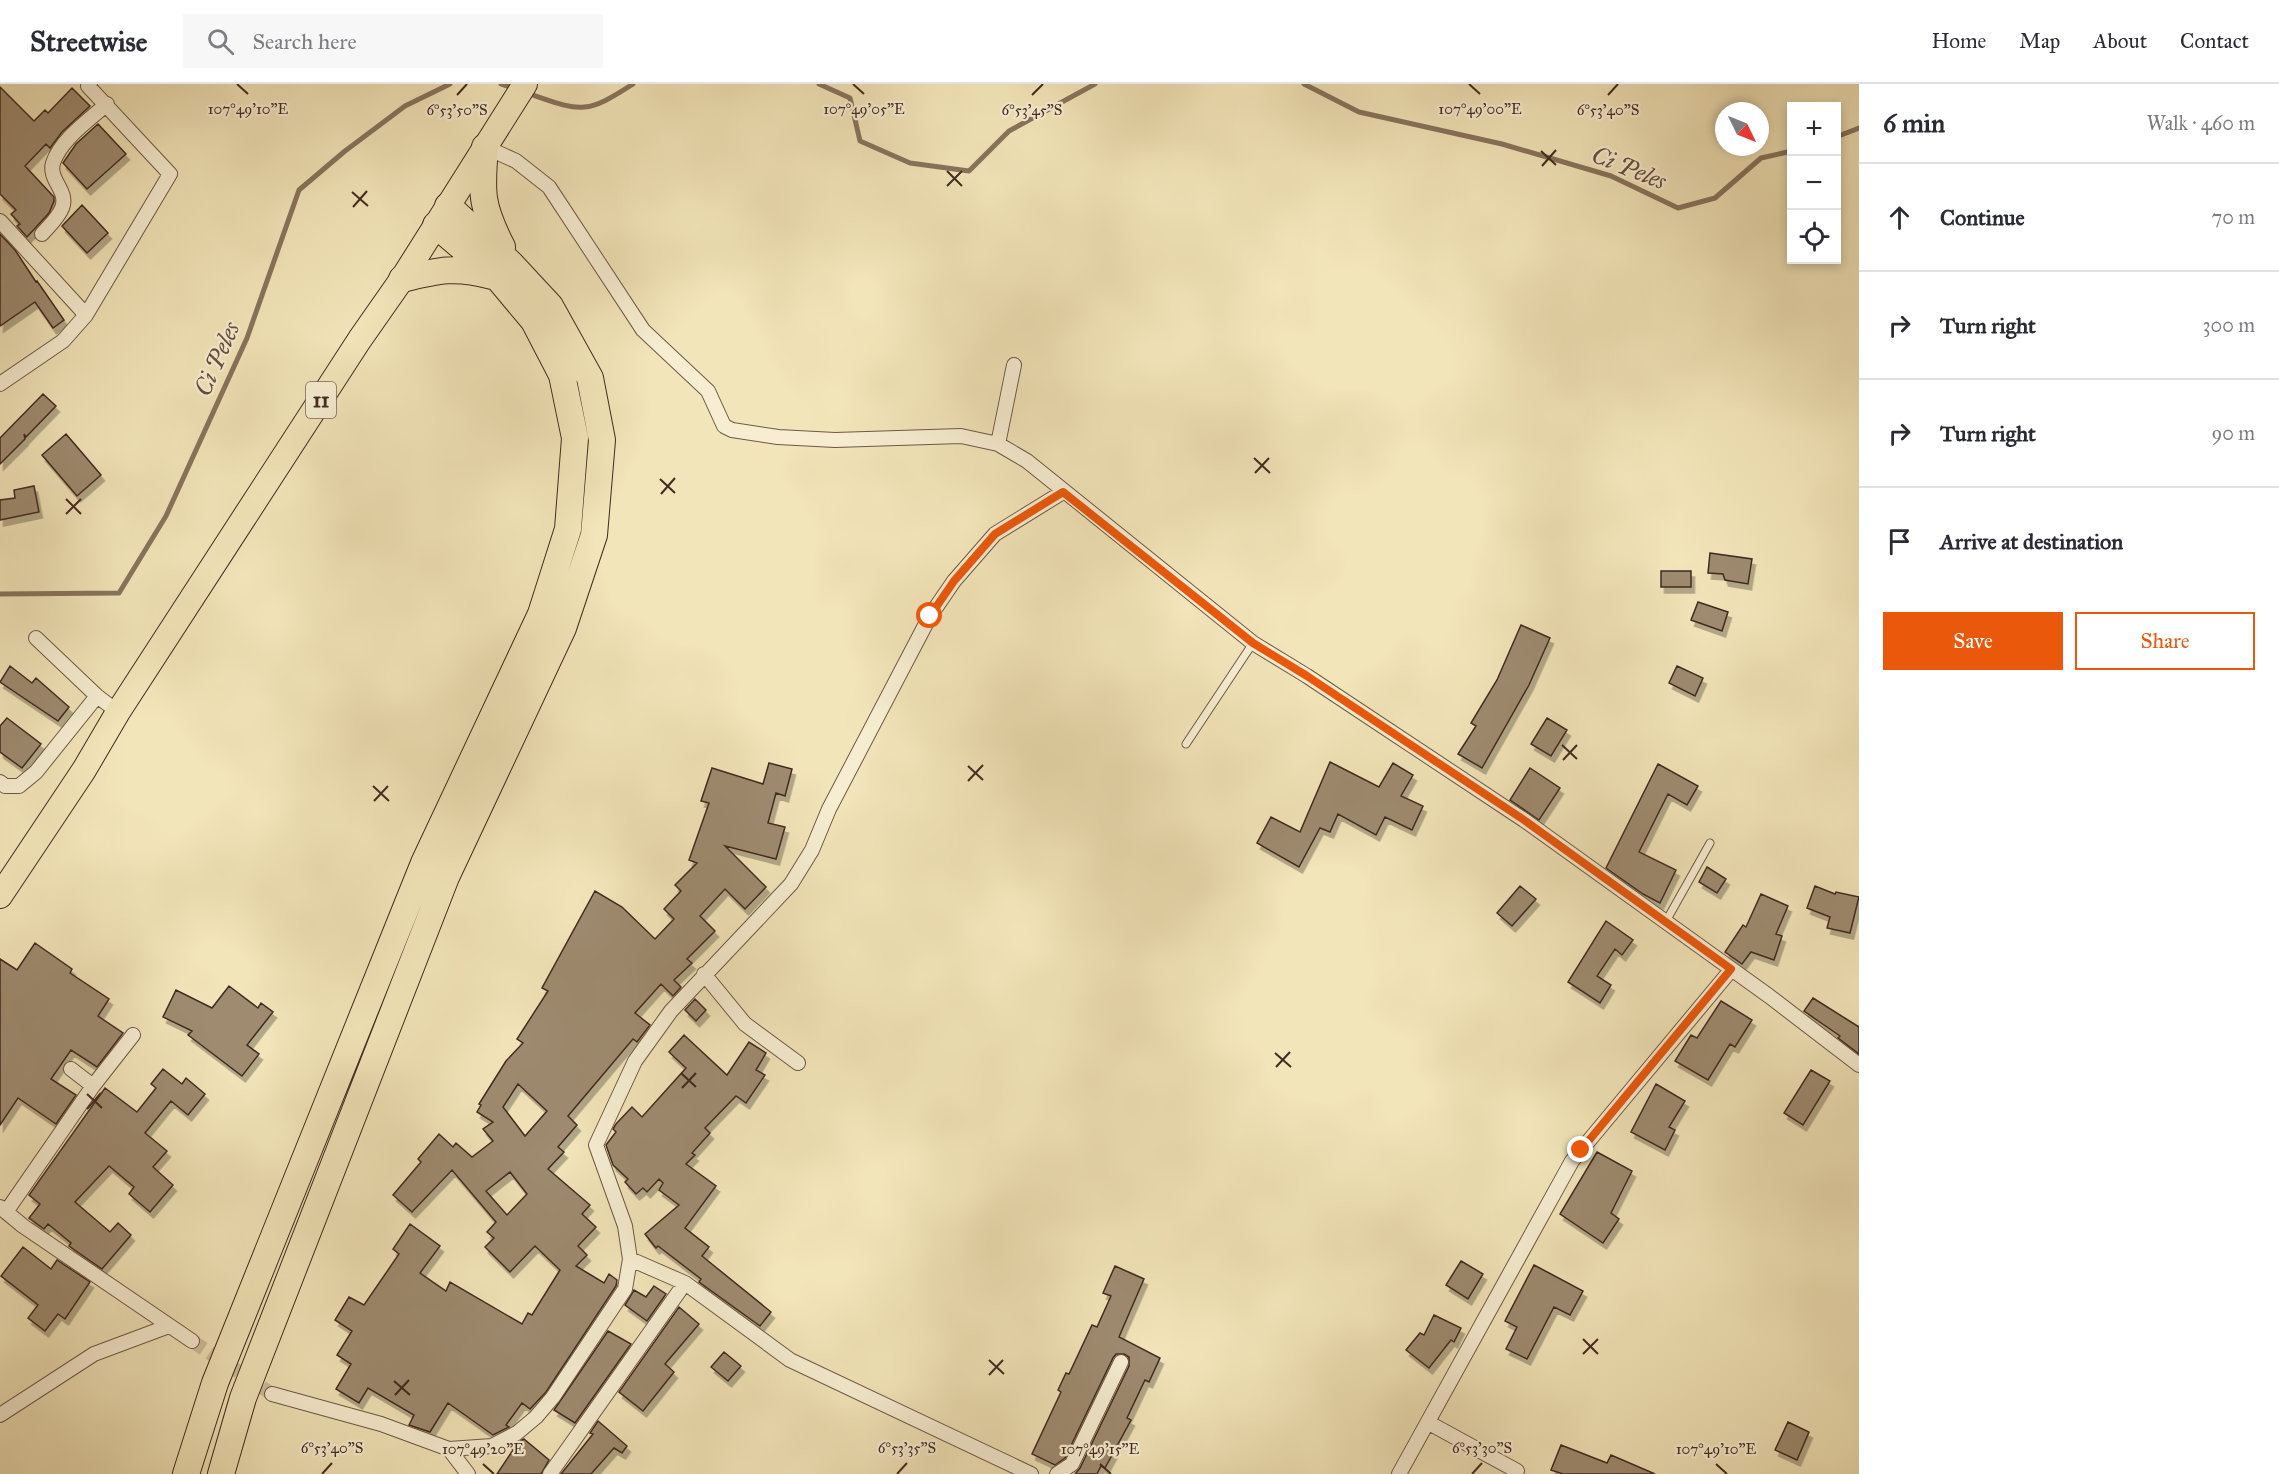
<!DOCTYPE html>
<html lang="en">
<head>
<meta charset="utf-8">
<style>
	:root { --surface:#fff; --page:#f7f7f7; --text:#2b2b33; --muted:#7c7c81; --line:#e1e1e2; --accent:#ea580c }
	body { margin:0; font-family:"IM FELL Great Primer",serif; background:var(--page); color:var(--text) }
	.controls { position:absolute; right:18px; top:18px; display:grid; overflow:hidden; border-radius:0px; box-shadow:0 3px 9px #0003 }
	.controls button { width:54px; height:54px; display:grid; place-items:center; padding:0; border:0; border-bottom:2px solid var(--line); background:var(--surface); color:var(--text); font:30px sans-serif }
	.compass { position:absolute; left:1715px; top:18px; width:54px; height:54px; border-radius:50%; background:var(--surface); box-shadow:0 3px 9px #0003; rotate:133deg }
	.stop { position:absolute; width:18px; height:18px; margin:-14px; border:4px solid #ea580c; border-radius:50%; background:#fff }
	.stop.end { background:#ea580c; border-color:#fff; box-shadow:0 2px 6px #0008 }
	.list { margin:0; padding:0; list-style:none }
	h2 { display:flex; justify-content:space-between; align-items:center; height:78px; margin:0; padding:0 24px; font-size:26px }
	h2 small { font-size:20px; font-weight:400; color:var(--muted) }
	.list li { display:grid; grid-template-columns:39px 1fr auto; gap:18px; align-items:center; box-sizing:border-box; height:108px; padding:0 24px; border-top:2px solid var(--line) }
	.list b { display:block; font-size:22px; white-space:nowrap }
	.list em { font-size:20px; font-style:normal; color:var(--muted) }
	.actions { display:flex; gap:12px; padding:18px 24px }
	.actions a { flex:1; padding:14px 0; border:2px solid var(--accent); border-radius:0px; text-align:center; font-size:21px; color:var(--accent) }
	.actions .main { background:var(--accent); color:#fff }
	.icon { flex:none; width:33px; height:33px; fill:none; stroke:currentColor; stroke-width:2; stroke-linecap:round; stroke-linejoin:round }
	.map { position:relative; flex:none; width:1859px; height:1390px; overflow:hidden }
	header { display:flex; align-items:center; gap:36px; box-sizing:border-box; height:84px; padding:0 30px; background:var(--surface); border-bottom:2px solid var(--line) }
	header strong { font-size:28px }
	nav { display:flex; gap:33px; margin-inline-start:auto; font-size:21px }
	.search { width:420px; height:54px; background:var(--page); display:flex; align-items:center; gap:15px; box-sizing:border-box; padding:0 21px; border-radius:0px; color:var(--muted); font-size:22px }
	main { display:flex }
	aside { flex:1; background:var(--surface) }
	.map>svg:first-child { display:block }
</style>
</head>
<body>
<header>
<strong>Streetwise</strong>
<div class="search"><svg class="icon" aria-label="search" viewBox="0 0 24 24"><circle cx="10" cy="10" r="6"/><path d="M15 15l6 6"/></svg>Search here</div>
<nav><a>Home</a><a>Map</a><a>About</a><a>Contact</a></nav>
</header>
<main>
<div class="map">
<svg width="1859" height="1390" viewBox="0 0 1859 1390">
	<defs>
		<filter id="shadow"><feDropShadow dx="3.5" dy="6" stdDeviation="0" flood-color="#0004"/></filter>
	</defs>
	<rect width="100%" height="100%" fill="#f2e5b9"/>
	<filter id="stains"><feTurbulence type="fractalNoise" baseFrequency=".00333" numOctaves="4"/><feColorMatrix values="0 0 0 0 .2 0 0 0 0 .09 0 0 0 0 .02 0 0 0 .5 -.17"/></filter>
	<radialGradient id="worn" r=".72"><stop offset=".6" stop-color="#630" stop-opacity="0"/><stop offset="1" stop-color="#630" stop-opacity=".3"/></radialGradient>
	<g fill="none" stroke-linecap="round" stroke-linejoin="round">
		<path stroke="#88745d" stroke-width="5" d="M501,0l14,5
			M819,0l31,14 10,43 50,22 59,8 40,-40 86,-47
			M1304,0l55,28 143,32 109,32 67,32 37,-10 46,-40 31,-7
			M527,9c53,18 57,23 106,-9
			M1836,53l23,-9
			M0,510l119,-1 47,-77 81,-178 52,-148 46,-39 60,-45 45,-22"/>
	</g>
	<path fill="#9e8b70" stroke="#422a20" stroke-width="1.5" fill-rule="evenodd" filter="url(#shadow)" d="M0,3l34,34 11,-11 3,3 24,-25 18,18 -28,26 -12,16 -4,-4 -21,22 29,31v4l-5,12 -22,24 -10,-11 3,-2 -9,-10 5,-4 -16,-16z
		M98,40l28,30 -39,35 -24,-26 13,-19z
		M82,121l26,28 -21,20 -25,-27z
		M0,150l15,16 21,32 1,-1 27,39 -11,8 -18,-26 -35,24z
		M43,310l13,12 -30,31 -2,-3 1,5 -25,25v-26z
		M66,350l35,41 -24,21 -35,-41z
		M34,402l5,26 -39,8v-20l15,-2 -1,-8z
		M1710,469l42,6 -4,25 -23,-4 -2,-6 -15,-1z
		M1661,487h30v16h-30z
		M1698,518l30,10 -6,19 -31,-11z
		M1521,541l29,13 -21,47 -47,83 -24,-14 18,-28 -5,-3 26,-43z
		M10,582l22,17 4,-5 33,29 -11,14 -58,-39z
		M1677,582l26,12 -8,18 -26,-13z
		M7,634l34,26 -19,24 -22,-16v-26z
		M1547,634l20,12 -16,26 -20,-12z
		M1330,678l49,25 14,-24 20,12 -12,21 22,10 -11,24 -27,-13 -9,18 -38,-21 -8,18 -10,-4 -21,39 -42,-24 14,-26 29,15z
		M769,679l23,6 -7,27 -9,-3 -8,30 17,4 -9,32 -51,-13 41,41 -21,22 -20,-20 -25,27 15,15 -28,28 5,4 -18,17 7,7 -8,9 -12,-12 -26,29 15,12 -13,17 -4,-3 -65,77 9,9 -19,22 6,5 -16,17 42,36 -8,9 14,13 -18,19 9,9 -11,11 28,17 5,-9 8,6 -1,6 -70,106 -16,17 -8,-6 -16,22 3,2 -16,8 -45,-32 -18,29 -21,-7 5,-10 -46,-27 -9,15 -23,-14 15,-25 -14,-9 15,-24 -17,-11 14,-23 15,8 35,-51 -6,-5 17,-25 30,22 -20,27 26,18 4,-9 72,42 6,-11 4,2 28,-45 -25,-24 -25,26 -25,-25 9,-9 -7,-6 9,-10 -44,-52 -40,42 -19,-17 28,-33 -3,-3 21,-25 14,13 3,-4 16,14 21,-16 -10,-12 10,-7 -16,-10 4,-7 -2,-1 27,-43 17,-18 -6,-4 31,-48 -6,-3 53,-97 27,16 33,32 19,-20 -10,-10 17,-18 -6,-6 22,-22 -8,-3 20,-57 -8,-2 11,-33 51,16zM518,1000l29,27 -22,25 -22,-29zM510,1088l17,22 -20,21 -21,-24z
		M1658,680l40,22 -11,19 -19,-11 -29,58 37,18 -16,33 -17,-9 -37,-26z
		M1530,684l30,20 -21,32 -29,-20z
		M1707,783l19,12 -9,14 -18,-11z
		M1520,802l16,13 -24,27 -15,-13z
		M1815,802l20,8 1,-2 23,5 -9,36 -23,-5 3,-11 -23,-9z
		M1761,810l27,12 -12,28 6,2 -8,24 -23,-8 -9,12 -17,-12 18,-27 3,2z
		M1606,837l27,19 -11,15 -7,-6 -18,27 14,9 -11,18 -32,-21z
		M35,859l37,26 -2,4 39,26 -11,17 25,17 -26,34 -26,-17 -20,29 25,16 -20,29 -38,-26 -18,27v-166l17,11z
		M229,902l29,22 3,-5 12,9 -26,33 12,9 -17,22 -54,-41 4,-4 -29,-14 13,-27 36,18z
		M1813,914l46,29v27l-21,-16 2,-2 -36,-25z
		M695,915l11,11 -10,11 -11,-11z
		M1721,917l31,19 -17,27 -5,-3 -22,36 -33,-19 16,-26 6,3z
		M684,951l43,40 22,-33 17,11 -10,17 9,5 -19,28 -10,-7 -31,32 5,5 -18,20 3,2 -9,9 30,22 -31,42 24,19 -7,9 69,56 -11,14 -61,-44 2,-3 -43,-33 -2,2 -11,-14 34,-29 -20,-15 4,-7 -4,-4 -12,13 -4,-4 -7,6 -11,-12 3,-3 -15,-14 -7,-20 10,-13 -3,-3 3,-5 16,-17 10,10 44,-49 -17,-16z
		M163,985l19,15 4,-6 19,16 -17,21 -17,-14 -26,32 22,18 -14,16 20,18 -23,27 -21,-18 5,-7 -25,-21 -34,36 35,30 8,-9 13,12 -29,34 -33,-23 2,-3 -23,-19 -4,5 -15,-11 11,-14 -11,-9 76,-107 32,24 19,-24 -5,-4z
		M1811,986l19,11 -27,44 -19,-12z
		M1656,1000l29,17 -16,26 6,3 -10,20 -34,-18z
		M1597,1068l35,19 -21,42 8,6 -16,24 -43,-29z
		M23,1163l28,22 6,-9 33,22 -25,37 -7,-5 -13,17 -17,-13 10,-13 -37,-29z
		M1461,1177l22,13 -15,25 -22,-14z
		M1534,1181l49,26 -13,24 -16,-8 -27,52 -21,-10 11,-22 -12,-6z
		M1115,1182l29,13 -25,58 41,21 -11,24 -4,-2 -18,38 4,2 -26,48 -4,-2 -4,8h-22l5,-6 49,-102v-9l-5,-3h-8l-3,4 -48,100 -10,7 -23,-11 29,-62 -3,-2 8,-17 3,1 23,-49 5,2 14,-31 -8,-3z
		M654,1202l12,8 -19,27 -22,-16 9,-15 12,7z
		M679,1223l20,17 -34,40 9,8 -31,39 -24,-19z
		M1434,1231l27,13 -7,14 -3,-2 -22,28 -23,-18 14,-17 4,2z
		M608,1247l23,13 -56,79 -21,-13z
		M724,1268l17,14 -13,15 -17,-14z
		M598,1337l29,25 -5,7 -8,-5 -23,26h-30l32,-40 -3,-1z
		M1788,1338l21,10 -12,28 -22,-10z
		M524,1355l25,21 -8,14h-44l16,-24 -4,-3z
		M1561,1361l46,18 4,-8 44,19h-92l-12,-4z"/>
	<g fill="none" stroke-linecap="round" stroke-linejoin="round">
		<path stroke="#cfc09a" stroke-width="14" stroke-dasharray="14 7" stroke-linecap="butt" d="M192,1257l80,53"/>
		<defs>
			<path id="service" d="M1186,660l67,-101
				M1665,839l45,-80"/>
			<path id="minor" d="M485,63l31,14 33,26 94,143 65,61 16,35 8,4 46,7 57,3 126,-4 37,8 29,17 226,182 54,33 217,144 245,176 90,69
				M0,137l86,94
				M42,150c7,-8 16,-16 20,-26 7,-17 -14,-28 -9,-45 8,-24 36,-43 54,-59
				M0,300l63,-43 23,-26 84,-141 -82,-88 2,-2
				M998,360l16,-79
				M36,554l61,58 21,16
				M0,698l5,4h14l17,-14 61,-76
				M704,890l41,50 53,39
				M71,985l22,17
				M0,1123l23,19 169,115
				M6,1128l87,-126 40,-51
				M685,1199l105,77 241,114
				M272,1310l109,30 68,25 19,25
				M0,1331l94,-61 75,-28
				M1429,1339l88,48
				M449,1365l43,-3 25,-13 19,-16 17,-20 72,-108 5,-30
				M550,1390l135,-191 -55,-24 -5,-33 -29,-81 39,-84 36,-50 120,-127 21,-34 17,-41 101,-193 24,-35 41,-47 68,-42
				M1057,1390l15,-10 49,-102
				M1399,1390l173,-313 159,-191"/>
			<path id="trunk" d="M0,812l84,-126 34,-58 242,-373 42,-60 123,-195"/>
			<path id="motorway" d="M485,63c-4,46 -4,59 17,100
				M402,195c37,-9 53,-13 90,-3
				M186,1390l29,-91 209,-520 117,-249 27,-85 7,-91 -13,-63 -28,-54 -36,-43 -62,-53
				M221,1390l22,-76 203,-521 117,-249 31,-93 8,-95 -12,-62 -40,-72 -39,-42 -63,-58"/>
		</defs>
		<use href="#service" stroke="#6e5946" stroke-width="9"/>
		<use href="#minor" stroke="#6e5946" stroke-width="16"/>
		<use href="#trunk" stroke="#422a20" stroke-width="26"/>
		<use href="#motorway" stroke="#422a20" stroke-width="28"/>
		<use href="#service" stroke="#f7eed2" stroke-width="7"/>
		<use href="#minor" stroke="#f7eed2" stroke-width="14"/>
		<use href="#trunk" stroke="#f2e5b9" stroke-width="24"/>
		<use href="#motorway" stroke="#f2e5b9" stroke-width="26"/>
	</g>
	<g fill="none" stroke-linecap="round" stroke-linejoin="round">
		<path stroke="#ea580c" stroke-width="8" d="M930,532l24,-35 41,-47 68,-42 190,151 54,33 217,144 207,149 -150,181"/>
	</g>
	<path fill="none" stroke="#422a20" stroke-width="2" d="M237,0l11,10M853,0l11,10M1469,0l11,10M457,11l10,-11M1032,11l11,-11M1608,11l10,-11M1541,67l15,14M1542,82l14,-16M947,87l15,15M947,102l15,-15M352,108l16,14M353,123l14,-16M1254,374l16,15M1255,389l14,-15M660,395l15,14M661,410l14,-16M66,415l15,15M66,430l15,-15M1562,661l15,14M1563,676l14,-15M968,682l15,14M968,697l15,-16M373,702l16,15M374,717l14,-15M1275,969l16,14M1276,983l14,-15M681,989l15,14M682,1004l14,-15M87,1010l15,14M87,1025l14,-16M1583,1255l15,15M1583,1270l15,-15M989,1276l15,14M989,1291l14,-15M394,1297l16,14M395,1311l14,-15M483,1380l11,10M1100,1380l11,10M1716,1380l11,10M322,1390l10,-11M897,1390l10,-11M1472,1390l10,-11"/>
	<g text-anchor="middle" stroke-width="4.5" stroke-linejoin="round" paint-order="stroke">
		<rect fill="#f7eed2" stroke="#786555" stroke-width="1.5" x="306" y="298" width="30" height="36" rx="4.5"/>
		<g font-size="21" font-weight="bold" fill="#422a20">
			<text x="321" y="323">11</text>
		</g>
		<g font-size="24" font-style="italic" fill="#654f3e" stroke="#f7eed2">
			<text transform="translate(1629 84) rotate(22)" y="8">Ci Peles</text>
			<text transform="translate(217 275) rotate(-66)" y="8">Ci Peles</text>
		</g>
	</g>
	<g font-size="15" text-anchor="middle" fill="#422a20" stroke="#f7eed2" stroke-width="4.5" stroke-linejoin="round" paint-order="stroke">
		<text x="864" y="30">107°49'05"E</text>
		<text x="1480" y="30">107°49'00"E</text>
		<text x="248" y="30">107°49'10"E</text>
		<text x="457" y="31">6°53'50"S</text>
		<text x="1032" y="31">6°53'45"S</text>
		<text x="1608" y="31">6°53'40"S</text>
		<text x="332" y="1369">6°53'40"S</text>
		<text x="907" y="1369">6°53'35"S</text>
		<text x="1482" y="1369">6°53'30"S</text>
		<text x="483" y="1370">107°49'20"E</text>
		<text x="1100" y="1370">107°49'15"E</text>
		<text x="1716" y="1370">107°49'10"E</text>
	</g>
	<rect width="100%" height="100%" filter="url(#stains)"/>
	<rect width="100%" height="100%" fill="url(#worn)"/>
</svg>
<div class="controls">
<button>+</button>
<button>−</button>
<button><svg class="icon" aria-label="locate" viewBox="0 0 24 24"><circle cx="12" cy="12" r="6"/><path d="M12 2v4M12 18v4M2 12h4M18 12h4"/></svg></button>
</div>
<svg class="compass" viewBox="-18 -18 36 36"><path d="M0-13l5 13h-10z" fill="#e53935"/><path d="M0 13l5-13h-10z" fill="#7c7c81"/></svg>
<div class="stop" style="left:930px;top:532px"></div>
<div class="stop end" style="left:1581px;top:1066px"></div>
</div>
<aside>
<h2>6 min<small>Walk · 460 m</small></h2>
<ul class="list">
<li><svg class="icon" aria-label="ahead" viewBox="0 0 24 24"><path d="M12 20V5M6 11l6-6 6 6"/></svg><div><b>Continue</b></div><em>70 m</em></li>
<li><svg class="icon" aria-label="right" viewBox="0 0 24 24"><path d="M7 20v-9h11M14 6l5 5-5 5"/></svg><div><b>Turn right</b></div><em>300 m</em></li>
<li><svg class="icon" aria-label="right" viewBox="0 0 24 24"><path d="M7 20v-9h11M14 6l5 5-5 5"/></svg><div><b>Turn right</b></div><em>90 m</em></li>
<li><svg class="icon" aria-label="arrive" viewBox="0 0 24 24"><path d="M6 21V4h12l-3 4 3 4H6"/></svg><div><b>Arrive at destination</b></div></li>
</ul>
<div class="actions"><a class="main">Save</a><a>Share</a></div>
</aside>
</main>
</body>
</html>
